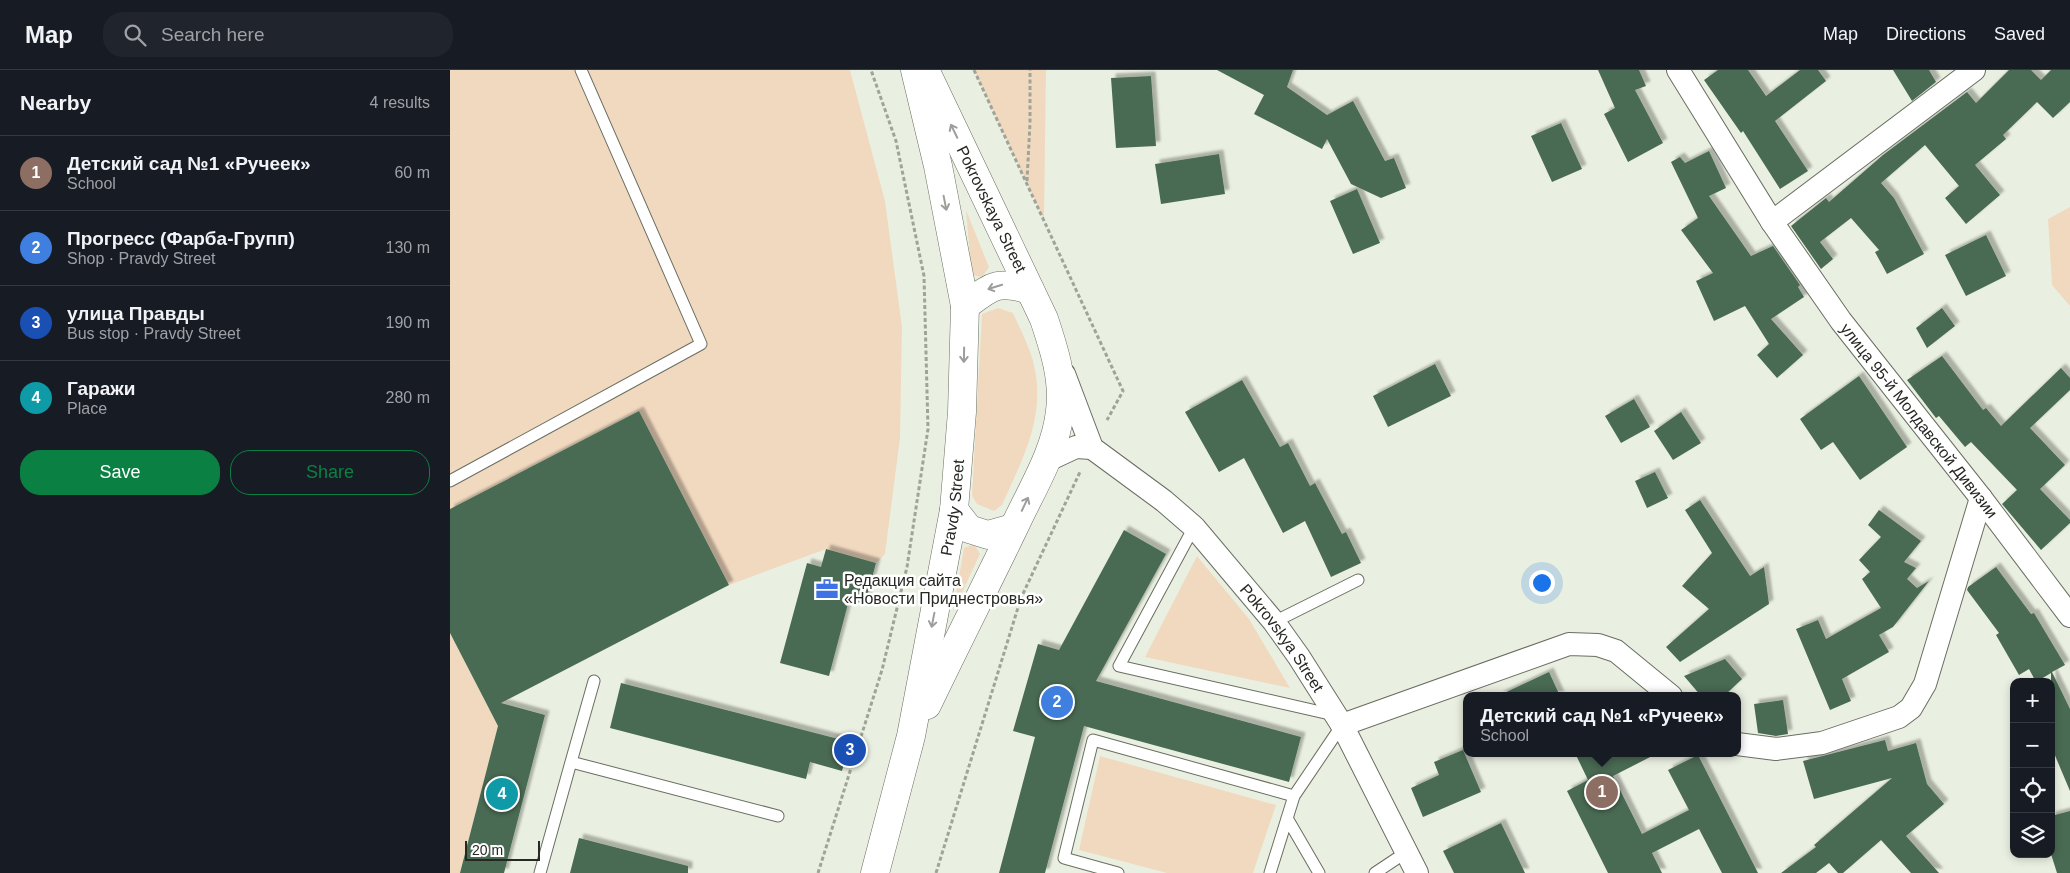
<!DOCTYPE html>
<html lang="en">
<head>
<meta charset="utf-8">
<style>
	:root { --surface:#171b24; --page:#20242c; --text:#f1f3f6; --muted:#9ea1a6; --line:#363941; --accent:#0b8043 }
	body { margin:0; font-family:Helvetica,sans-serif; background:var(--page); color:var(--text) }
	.controls { position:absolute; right:15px; bottom:15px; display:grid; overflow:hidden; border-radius:10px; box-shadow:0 2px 8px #0003 }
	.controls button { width:45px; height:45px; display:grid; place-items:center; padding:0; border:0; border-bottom:1px solid var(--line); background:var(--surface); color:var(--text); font:25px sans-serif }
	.scale { position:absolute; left:15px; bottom:12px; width:75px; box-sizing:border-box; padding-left:5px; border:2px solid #262823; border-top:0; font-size:14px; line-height:18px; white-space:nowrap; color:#262823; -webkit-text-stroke:4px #fff; paint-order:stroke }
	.you { position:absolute; left:1091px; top:512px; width:18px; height:18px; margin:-12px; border:4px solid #fff; border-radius:50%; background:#1a73e8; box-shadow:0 0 0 8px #1a73e833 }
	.badge { display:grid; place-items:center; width:32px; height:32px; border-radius:50%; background:var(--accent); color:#fff; font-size:16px; font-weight:700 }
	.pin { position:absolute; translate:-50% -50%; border:2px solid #fff; box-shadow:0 1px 5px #0006 }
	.popup { position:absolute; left:1013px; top:622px; width:278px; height:65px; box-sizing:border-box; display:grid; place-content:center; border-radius:10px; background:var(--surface); filter:drop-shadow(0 1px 4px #0005); font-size:16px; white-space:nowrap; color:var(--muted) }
	.popup b { font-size:19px; color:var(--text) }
	.popup::after { content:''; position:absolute; left:50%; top:100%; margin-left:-10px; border:10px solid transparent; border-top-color:var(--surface) }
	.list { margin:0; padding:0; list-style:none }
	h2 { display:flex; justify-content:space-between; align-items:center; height:65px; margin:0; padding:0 20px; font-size:21px }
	h2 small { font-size:16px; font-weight:400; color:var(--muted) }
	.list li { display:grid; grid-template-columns:32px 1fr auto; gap:15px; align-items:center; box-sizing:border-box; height:75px; padding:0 20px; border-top:1px solid var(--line) }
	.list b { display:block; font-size:19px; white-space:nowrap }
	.list p { margin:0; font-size:16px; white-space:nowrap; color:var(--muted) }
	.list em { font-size:16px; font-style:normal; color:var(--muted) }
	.actions { display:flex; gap:10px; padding:15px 20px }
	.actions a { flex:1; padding:11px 0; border:1px solid var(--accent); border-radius:20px; text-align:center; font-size:18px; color:var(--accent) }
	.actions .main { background:var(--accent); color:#fff }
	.icon { flex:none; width:28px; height:28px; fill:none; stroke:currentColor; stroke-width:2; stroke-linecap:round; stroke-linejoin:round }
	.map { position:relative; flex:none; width:1620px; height:803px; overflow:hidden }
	header { display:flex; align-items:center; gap:30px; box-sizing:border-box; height:70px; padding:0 25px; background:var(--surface); border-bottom:1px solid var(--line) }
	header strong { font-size:24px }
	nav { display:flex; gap:28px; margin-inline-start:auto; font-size:18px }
	.search { width:350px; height:45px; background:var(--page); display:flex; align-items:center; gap:12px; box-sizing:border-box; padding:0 18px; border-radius:20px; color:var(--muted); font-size:19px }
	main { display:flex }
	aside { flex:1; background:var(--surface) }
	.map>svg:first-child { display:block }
</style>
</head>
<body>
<header>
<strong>Map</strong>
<div class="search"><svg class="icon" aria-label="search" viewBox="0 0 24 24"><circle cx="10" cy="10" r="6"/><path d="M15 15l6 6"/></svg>Search here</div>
<nav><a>Map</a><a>Directions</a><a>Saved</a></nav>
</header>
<main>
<aside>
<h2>Nearby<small>4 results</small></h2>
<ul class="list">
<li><span class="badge" style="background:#8d6e63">1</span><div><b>Детский сад №1 «Ручеек»</b><p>School</p></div><em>60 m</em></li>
<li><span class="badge" style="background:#3f7fe0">2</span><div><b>Прогресс (Фарба-Групп)</b><p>Shop · Pravdy Street</p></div><em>130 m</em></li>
<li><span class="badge" style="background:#1a4fb4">3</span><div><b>улица Правды</b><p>Bus stop · Pravdy Street</p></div><em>190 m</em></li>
<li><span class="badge" style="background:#0f9aa8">4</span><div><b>Гаражи</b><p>Place</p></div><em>280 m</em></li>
</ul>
<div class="actions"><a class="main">Save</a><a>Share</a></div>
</aside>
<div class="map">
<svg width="1620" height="803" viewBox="0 0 1620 803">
	<defs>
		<filter id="shadow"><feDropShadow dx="4.5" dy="-4.5" stdDeviation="1" flood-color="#0004"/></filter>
	</defs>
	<rect width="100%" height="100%" fill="#eaf0e1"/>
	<path fill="#f1d9bf" d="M0,0h400l35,131 17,126 -2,111 -15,116 -9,9 -50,-14 -97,36 -90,-174 -189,98z
		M524,0h72l-2,150z
		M1620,137v99l-18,-21 -4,-66z
		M516,140l23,57 -7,10 -7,-1 -4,-8z
		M548,238l15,5c8,18 19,38 22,57 10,49 -14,92 -33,135l-8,6 -17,-7 -5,-8 10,-182z
		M524,474l6,10 -27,58 11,-64z
		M747,486l52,63 41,69 -145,-31z
		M0,563l39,76 15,-5 -44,169h-10z
		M650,686l176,49 -23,68h-86l-88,-23z"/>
	<path fill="#4a6b52" filter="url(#shadow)" d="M767,0h76l-6,17 40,28 26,-14 32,60 9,-3 12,30 -25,10 -30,-14 -24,-45 -5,10 -68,-35 10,-19z
		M1148,0h41l7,16 -11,4 28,53 -35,19 -24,-48 11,-6z
		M1268,0h30l18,26 34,-26h18l8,11 -51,40 33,50 -28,18 -37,-58 -2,2 -37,-53z
		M1443,0h36l7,12 -24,19z
		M1559,0h22l10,10 10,-10h19v32l-17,16 -16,-16 -34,33 3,4 -31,26 25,30 -34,29 -21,-26 14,-12 -34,-41 -44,38 13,15 30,56 -37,20 -12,-22 4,-2 -28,-32 -31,24 13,17 -12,10 -30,-43 35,-28 3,4 54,-47 84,-63 9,11z
		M701,6l5,70 -40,2 -5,-70z
		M1111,53l21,46 -30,13 -21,-46z
		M1259,81l17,37 -17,8 42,60 22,-10 27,39 -2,2 6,10 -33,22 32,36 -26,23 -20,-23 12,-11 -24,-38 -31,15 -18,-40 17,-8 -32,-43 17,-12 -27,-56 9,-5 5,6z
		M769,84l6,40 -64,10 -6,-40z
		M907,119l23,54 -27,11 -23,-53z
		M1536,165l20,41 -40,20 -21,-41z
		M1492,238l13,18 -28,22 -11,-20z
		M1492,286l41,54 3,-2 15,18 60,-58 9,10v12l-40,38 35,37 -25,24 30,31v3l-29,27 -39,-46 15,-14 -46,-48 -6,5 -26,-31 -3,2 -29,-38z
		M985,294l16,32 -63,31 -15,-31z
		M1409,306l48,71 -47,33 -27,-38 -12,8 -21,-31z
		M792,310l38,67 8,-4 22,43 5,-3 27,51 4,-2 15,31 -30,14 -26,-56 -22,12 -39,-75 -25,14 -34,-60z
		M1184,329l16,28 -29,16 -16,-27z
		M189,341l90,174 -228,118 44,12 -41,158h-44l38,-147 -48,-93v-124z
		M1231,342l20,31 -28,17 -19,-29z
		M1205,402l13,26 -21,10 -12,-27z
		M1250,430l50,76 14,-9 5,37 -89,58 -14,-15 43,-38 -27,-23 30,-33 -27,-43z
		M1429,440l42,31 -17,21 12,6 -9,11 10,9 12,-7 -36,46 -14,8 10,17 -47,27 9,22 -21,9 -34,-81 22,-9 8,19 55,-31 -19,-29 8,-7 -11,-12 22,-23 -13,-12z
		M674,460l42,24 -70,127 205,56 -12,45 -205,-56 -39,147h-46l36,-136 -22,-6 25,-87 21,6z
		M376,479l50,14 -11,41 -16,-4 -20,76 -49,-13 27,-100 14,4z
		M1546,497l35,47 3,-1 31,52 -13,7 18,37v82l-19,-45v-73l-15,9 -7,-13 -10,6 -23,-40 3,-2 -32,-43 1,-3z
		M1275,589l17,20 -18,17h-23l-17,-20z
		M1099,602l11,24h-62z
		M171,613l229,59 -8,29 -32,-9 -4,17 -196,-51z
		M1333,630l5,34 -12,2 -18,-3 -4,-29z
		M1435,670l3,11 28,-8 11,41 17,20 -38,32 33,37h-28l-30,-33 -38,33h-5l-9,-10 -13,10h-35l35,-26 -2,-2 78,-67 -78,21 -11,-38z
		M1013,680l18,42 -58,25 -12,-29 28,-13 -5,-13z
		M1125,683h83l-45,23 29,58 47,-24 -21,-40 30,-15 60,118h-36l-23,-44 -47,24 10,20h-54l-41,-82 21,-11z
		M1620,741v62h-13l-6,-19v-38z
		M1051,753l24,50h-71l-11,-22z
		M129,768l109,28v7h-118z"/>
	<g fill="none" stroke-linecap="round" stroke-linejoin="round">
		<defs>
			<path id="service" d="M0,411l251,-137 -120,-274
				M744,457l-75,139 215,49
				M824,552l84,-42
				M121,692l23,-81
				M837,748l32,55
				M90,803l31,-111 207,54
				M668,803l-54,-15 29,-118 201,56
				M820,803l24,-77 48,-71
				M925,803l30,-20"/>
			<g id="minor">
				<path id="s1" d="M1228,0l94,152 69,99 140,177 89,118"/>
				<path d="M1322,152l202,-152"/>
				<path id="s2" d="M614,304l28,74 72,53 30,26 80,95 25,35 43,68 75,148"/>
				<path d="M596,391l30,-14 16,1"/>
				<path d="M892,655l227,-81 29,1 18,6 55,45"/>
				<path d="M1287,674l39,5 46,-6 77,-26 12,-9 14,-24 56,-186"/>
			</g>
			<g id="secondary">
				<path d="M515,236c27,-20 31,-26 65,-16"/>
				<path d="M504,440l15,19 19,6 25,-7"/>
				<path d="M477,635c30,-63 62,-125 92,-188 16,-33 37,-68 41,-106 4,-32 -6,-62 -16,-92l-115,-241"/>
				<path id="s3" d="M425,803l36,-137 43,-226 8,-98 3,-106 -27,-140 -23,-96"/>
			</g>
		</defs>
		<use href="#service" stroke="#696e61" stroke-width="13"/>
		<use href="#minor" stroke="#696e61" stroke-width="24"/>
		<use href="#secondary" stroke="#696e61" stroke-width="29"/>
		<path stroke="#9fa498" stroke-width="3" stroke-dasharray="4 2.5" stroke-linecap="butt" d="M524,0l149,321 -16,29
			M577,111l3,-58v-53
			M368,803l64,-203 25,-103 21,-138 -4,-153 -28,-135 -25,-71
			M486,803l85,-275 59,-126"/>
		<use href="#service" stroke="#fff" stroke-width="11"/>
		<use href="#minor" stroke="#fff" stroke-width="22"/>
		<use href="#secondary" stroke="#fff" stroke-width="28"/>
	</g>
	<defs><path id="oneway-shaft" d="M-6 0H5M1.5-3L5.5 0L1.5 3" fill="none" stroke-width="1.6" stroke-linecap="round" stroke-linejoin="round" transform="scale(1.25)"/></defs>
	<g stroke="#9d9e9c">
		<use href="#oneway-shaft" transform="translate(504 61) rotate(-116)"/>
		<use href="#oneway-shaft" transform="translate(495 133) rotate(79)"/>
		<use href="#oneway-shaft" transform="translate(545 217) rotate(163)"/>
		<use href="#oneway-shaft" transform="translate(514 285) rotate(91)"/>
		<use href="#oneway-shaft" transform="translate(575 434) rotate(-65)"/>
		<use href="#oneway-shaft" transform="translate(483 550) rotate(101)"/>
	</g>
	<defs>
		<symbol id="office-bare" viewBox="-9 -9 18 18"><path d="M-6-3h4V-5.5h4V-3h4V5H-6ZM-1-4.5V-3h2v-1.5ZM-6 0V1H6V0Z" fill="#3f72e2" stroke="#fff" stroke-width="2.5" paint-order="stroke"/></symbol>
	</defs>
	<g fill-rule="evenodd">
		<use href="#office-bare" x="361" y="503" width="32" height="32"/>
	</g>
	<g text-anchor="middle" stroke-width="5" stroke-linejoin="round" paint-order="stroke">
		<g font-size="16" fill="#262823" stroke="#fff">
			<text transform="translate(542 139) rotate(64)" y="6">Pokrovskaya Street</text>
			<text dy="6" stroke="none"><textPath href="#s1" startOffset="426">улица 95-й Молдавской Дивизии</textPath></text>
			<text dy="6" stroke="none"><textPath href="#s3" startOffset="374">Pravdy Street</textPath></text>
			<text dy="6" stroke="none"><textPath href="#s2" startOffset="350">Pokrovskya Street</textPath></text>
		</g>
		<g font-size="16" fill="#262823" stroke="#fff" text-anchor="start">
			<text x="394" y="516">Редакция сайта<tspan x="394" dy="18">«Новости Приднестровья»</tspan></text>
		</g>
	</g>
</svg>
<div class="controls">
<button>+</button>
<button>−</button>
<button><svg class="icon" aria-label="locate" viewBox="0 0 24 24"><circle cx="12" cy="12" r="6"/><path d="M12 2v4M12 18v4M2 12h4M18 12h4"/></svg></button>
<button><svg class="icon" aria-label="layers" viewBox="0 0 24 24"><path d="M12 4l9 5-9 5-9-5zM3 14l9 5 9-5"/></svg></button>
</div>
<div class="scale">20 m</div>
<div class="you"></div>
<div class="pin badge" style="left:1152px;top:722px;background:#8d6e63">1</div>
<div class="popup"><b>Детский сад №1 «Ручеек»</b>School</div>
<div class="pin badge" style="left:607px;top:632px;background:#3f7fe0">2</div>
<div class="pin badge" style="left:400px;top:680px;background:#1a4fb4">3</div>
<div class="pin badge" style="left:52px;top:724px;background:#0f9aa8">4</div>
</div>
</main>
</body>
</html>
